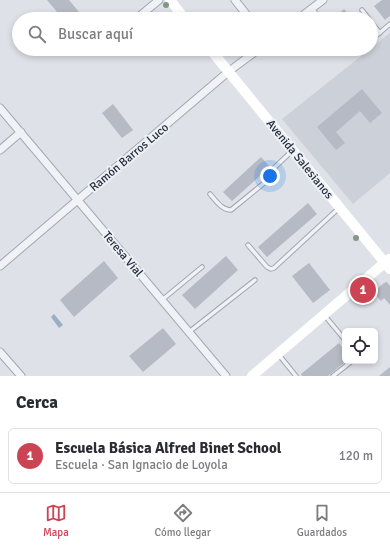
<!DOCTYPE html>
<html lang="es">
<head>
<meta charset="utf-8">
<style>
	:root { --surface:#fff; --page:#f7f7f7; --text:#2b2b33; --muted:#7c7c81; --line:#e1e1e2; --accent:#cc4353 }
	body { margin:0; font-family:Signika,sans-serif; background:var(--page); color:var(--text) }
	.controls { position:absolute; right:12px; bottom:12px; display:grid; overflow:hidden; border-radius:6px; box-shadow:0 2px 6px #0003 }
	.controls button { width:36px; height:36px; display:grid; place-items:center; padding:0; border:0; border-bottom:1px solid var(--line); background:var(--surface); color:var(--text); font:20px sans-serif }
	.you { position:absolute; left:270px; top:176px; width:14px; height:14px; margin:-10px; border:3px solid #fff; border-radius:50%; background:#1a73e8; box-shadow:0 0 0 6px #1a73e833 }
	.badge { display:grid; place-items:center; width:26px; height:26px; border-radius:50%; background:var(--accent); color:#fff; font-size:13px; font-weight:700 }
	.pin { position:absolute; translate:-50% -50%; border:2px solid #fff; box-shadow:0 1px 4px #0006 }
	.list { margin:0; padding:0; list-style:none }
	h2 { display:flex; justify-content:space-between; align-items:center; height:52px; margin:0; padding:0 16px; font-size:17px }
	h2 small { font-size:13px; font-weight:400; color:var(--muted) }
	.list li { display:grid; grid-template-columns:26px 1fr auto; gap:12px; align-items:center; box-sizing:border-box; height:56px; margin:0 8px 8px; padding:0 8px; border:1px solid var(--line); border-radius:6px }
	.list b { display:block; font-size:15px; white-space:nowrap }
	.list p { margin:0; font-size:13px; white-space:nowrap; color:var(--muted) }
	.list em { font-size:13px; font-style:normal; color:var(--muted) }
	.icon { flex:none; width:22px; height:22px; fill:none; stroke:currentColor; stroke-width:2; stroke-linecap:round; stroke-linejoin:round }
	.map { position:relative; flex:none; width:390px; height:376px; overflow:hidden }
	.search { position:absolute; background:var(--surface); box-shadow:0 2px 6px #0003; left:12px; right:12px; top:12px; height:44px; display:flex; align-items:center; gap:10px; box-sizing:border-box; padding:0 14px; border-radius:22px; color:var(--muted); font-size:15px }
	.sheet { height:116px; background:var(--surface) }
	nav { display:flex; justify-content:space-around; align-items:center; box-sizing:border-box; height:56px; border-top:1px solid var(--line); background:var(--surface); font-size:11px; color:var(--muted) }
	nav a { display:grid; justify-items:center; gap:2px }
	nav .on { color:var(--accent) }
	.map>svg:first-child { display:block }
</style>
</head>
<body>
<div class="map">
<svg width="390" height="376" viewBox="0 0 390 376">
	<rect width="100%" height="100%" fill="#dee1e7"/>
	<path fill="#ccd0d9" d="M390,33v140l-37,31 -71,-85z"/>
	<path fill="#99aec7" d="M54,314l9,11 -4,3 -8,-11z"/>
	<path fill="#b5bac4" d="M47,0h22l15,18 -21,1z
		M382,0h8v16l-5,4 -11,-14z
		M344,9l9,10h-20z
		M362,89l20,24 -12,10 -10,-12 -24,21 9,11 -9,7 -19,-23z
		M113,104l20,26 -11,8 -20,-25z
		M261,157l9,10 -38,34 -9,-9z
		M308,203l9,11 -50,43 -9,-10z
		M226,256l12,14 -43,39 -13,-14z
		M104,261l14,17 -44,39 -14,-17z
		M309,263l21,27 -17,13 -21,-27z
		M387,282l3,4v19l-6,-7 -3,3 -8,-9 11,-9z
		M163,328l13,16 -33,28 -14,-16z
		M339,343l6,8v11l-17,14h-26l-1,-2z
		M390,367v9h-11z"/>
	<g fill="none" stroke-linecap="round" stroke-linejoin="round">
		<defs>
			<path id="lane" d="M312,8l8,11
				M362,10l7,9
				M371,22l9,11
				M371,40l19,-16
				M345,49l5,4h3l7,-4
				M210,194c6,7 12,16 21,16l43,-35 1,-8 17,-16
				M248,245l19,22 4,2 3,-1 65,-60
				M162,300l40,-33
				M325,316l20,24
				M189,332l66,-52
				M279,355l17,21
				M333,376l19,-15"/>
			<path id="street" d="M235,0l15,19
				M136,19l23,-19
				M298,19l25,-19
				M0,108l226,268
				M0,150l21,-18
				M0,266l228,-194 31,-23
				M0,352l21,24"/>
		</defs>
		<use href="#lane" stroke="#a3a8b1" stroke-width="5.5"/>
		<use href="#street" stroke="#a3a8b1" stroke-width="9"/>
		<use href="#lane" stroke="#f0f2f6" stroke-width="3.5"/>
		<use href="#street" stroke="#f0f2f6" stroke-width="7"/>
		<path stroke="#fff" stroke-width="10" d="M170,0l15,19
			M210,49l180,220
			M252,376l137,-117"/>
	</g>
	<g fill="#849685">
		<circle cx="166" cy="5" r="3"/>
		<circle cx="356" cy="238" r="3"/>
	</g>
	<g text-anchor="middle" stroke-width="4" stroke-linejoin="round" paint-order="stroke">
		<g font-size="12" fill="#272f3e" stroke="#edf0f5">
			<text transform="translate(129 157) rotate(-40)" y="4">Ramón Barros Luco</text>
			<text transform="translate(300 159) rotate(51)" y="4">Avenida Salesianos</text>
			<text transform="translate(123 254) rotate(50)" y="4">Teresa Vial</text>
		</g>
	</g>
</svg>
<div class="controls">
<button><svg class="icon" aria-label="locate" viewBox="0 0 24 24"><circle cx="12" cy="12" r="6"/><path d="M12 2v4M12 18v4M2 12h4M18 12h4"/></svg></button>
</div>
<div class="you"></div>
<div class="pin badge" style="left:363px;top:290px">1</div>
<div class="search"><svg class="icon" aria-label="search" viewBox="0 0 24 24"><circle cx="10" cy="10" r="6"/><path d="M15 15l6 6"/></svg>Buscar aquí</div>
</div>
<section class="sheet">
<h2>Cerca<small></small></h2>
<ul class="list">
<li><span class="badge">1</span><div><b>Escuela Básica Alfred Binet School</b><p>Escuela · San Ignacio de Loyola</p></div><em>120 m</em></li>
</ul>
</section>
<nav>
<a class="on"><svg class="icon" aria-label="map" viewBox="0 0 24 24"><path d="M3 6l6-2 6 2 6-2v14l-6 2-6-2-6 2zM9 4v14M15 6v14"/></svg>Mapa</a>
<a><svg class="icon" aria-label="directions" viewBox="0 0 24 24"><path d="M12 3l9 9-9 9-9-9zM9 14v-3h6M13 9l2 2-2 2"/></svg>Cómo llegar</a>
<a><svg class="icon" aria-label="saved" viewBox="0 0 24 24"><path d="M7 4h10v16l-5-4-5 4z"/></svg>Guardados</a>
</nav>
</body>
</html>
